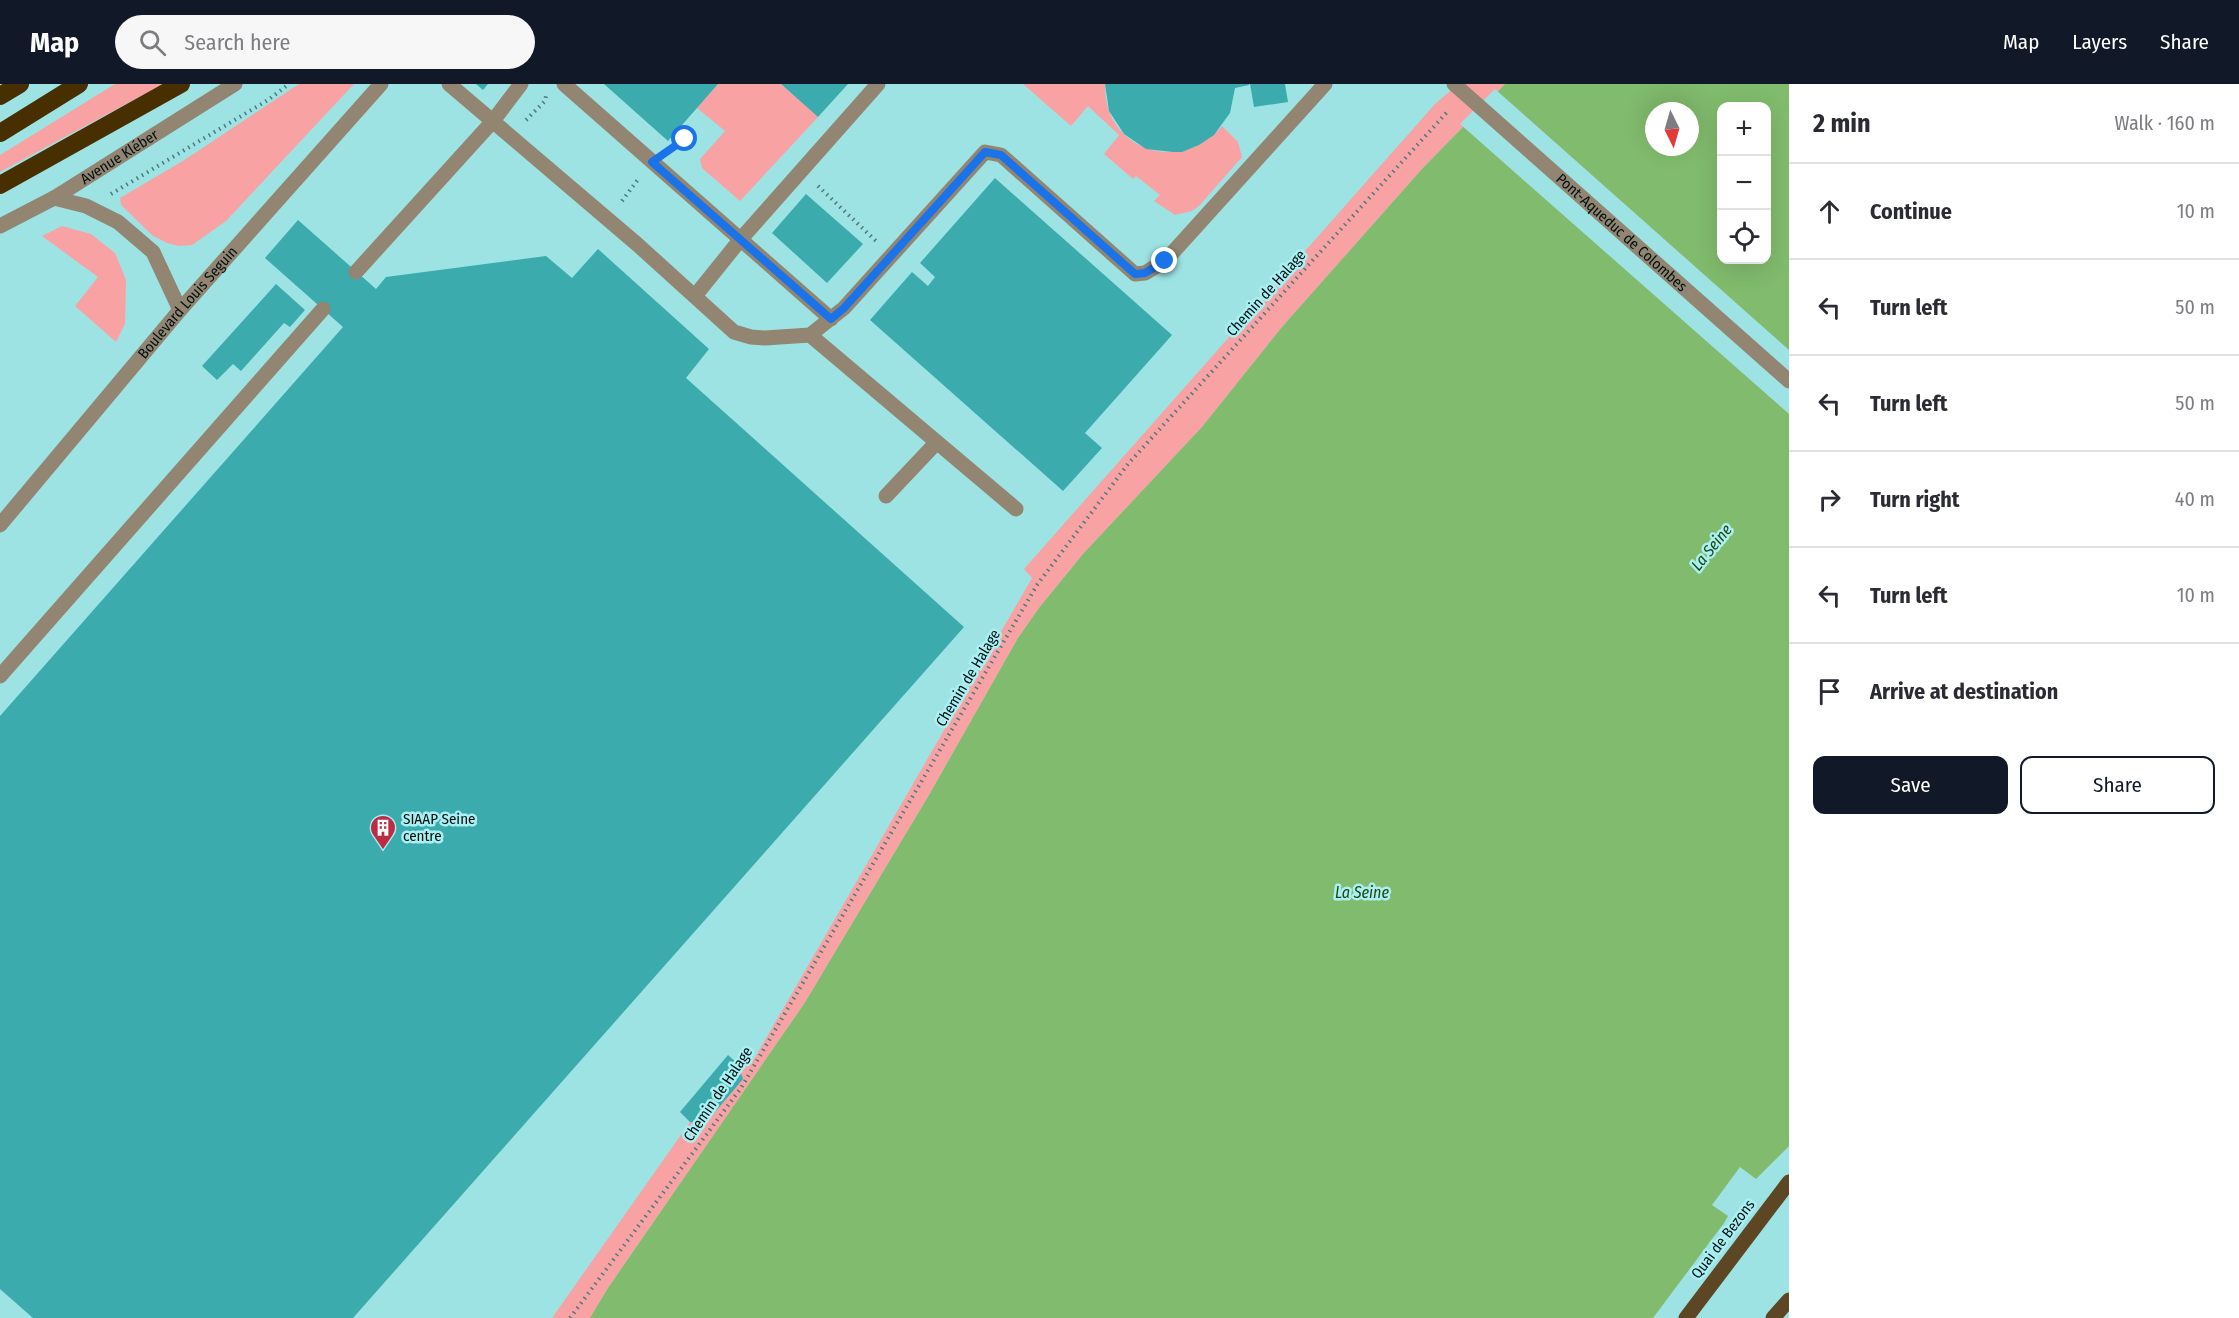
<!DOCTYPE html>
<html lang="en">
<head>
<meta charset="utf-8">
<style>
	:root { --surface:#fff; --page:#f7f7f7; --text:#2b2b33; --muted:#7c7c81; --line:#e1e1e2; --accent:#111827 }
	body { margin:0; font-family:"Fira Sans Condensed",sans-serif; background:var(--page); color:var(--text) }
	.controls { position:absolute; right:18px; top:18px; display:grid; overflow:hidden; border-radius:12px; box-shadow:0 6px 24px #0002 }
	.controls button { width:54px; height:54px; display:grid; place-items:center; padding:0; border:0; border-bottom:2px solid var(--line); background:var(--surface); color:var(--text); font:30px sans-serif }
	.compass { position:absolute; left:1645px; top:18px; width:54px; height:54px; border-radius:50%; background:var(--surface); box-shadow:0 6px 24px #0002; rotate:175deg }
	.stop { position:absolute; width:18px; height:18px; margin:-14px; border:4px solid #1a73e8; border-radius:50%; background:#fff }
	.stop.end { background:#1a73e8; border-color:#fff; box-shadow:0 2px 6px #0008 }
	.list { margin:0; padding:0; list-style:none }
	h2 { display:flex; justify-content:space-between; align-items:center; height:78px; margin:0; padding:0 24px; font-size:26px }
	h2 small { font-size:20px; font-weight:400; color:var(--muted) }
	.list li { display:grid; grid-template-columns:39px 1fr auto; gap:18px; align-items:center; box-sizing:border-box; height:96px; padding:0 24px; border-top:2px solid var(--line) }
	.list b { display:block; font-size:22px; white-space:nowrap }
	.list em { font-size:20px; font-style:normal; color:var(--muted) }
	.actions { display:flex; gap:12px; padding:18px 24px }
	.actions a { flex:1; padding:14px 0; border:2px solid var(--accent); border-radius:12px; text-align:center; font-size:21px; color:var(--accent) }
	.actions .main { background:var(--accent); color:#fff }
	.icon { flex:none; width:33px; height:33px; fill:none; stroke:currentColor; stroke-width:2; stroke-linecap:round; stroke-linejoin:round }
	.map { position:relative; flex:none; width:1789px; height:1234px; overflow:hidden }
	header { display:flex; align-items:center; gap:36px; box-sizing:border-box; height:84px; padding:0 30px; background:var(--accent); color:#fff }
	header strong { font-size:28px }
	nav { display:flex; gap:33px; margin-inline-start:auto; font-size:21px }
	.search { width:420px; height:54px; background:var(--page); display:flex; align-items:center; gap:15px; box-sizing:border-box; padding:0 21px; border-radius:33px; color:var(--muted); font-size:22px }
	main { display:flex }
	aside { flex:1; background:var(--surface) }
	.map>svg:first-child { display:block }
</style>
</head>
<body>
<header>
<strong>Map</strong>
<div class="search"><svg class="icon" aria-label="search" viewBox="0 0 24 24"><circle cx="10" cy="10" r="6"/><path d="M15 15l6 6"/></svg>Search here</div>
<nav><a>Map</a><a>Layers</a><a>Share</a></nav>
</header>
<main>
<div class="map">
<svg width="1789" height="1234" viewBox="0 0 1789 1234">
	<rect width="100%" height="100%" fill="#9de3e4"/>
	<path fill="#f9a2a4" d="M115,0h48l-163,88v-17z
		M299,0h55l-128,137 -34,24 -13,1 -12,-3 -14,-7 -32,-31 -1,-7 66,-39z
		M718,0h63l37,33 -78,84 -38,-33 -2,-9 25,-28 -28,-23z
		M1023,0h82c-2,67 76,91 117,42l16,16 4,15 -43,49 -7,5 -17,4 -21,-14 6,-6 -24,-19 -3,3 -29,-25 15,-19 -31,-29 -17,20z
		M1458,0h47l-83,85 -140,158 -80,100 -119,127 -44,54 -21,30 -89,157 -125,209 -196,284 -18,30h-38l138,-196 16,1 36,-44 -4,-15 16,-5 278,-481 -8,-9 411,-465z
		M62,142l29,8 24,19 11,27 -1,44 -9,18 -41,-36 23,-29 -56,-41z"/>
	<path fill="#81bb6d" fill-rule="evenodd" d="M1505,0h284v1062l-33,33 -16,-12 -28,38 16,11 -4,7 -71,95h-1063l18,-30 196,-284 125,-209 89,-157 21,-30 44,-54 119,-127 80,-100 140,-158zM1722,22h44v154h-44zM1654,27h36v36h-36z"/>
	<path fill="#9de3e4" d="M1495,5l294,261v64l-329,-290z"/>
	<path fill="#3babae" d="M476,0h12l-5,6z
		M604,0h114l-50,57z
		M781,0h67l-30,33z
		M1105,0h144v1l-14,3 -5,25 -16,22 -15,10 -17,7h-9l-27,-3 -22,-15 -15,-23z
		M1250,0h35l3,18 -34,5z
		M995,94l177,157 -87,98 17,15 -39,43 -193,-171 42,-48 16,14 7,-9 -15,-14z
		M806,110l57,50 -36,39 -55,-50z
		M298,136l78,69 10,-12 160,-21 26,22 26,-29 111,100 -23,29 278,249 -611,691h-320l-33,-29v-573l343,-389 -78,-69z
		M276,200l29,26 -15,17 -6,-4 -43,48 -8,-7 -16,16 -15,-14z
		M728,971l10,9 5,15 -38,45 -15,-2 -10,-10z"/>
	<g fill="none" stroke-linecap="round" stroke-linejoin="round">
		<path stroke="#4f7a7b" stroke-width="4" stroke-dasharray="1.5 4.5" stroke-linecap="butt" d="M526,36l19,-19 1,-5
			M671,65l14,-10
			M818,102l58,55
			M111,110l157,-94 21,-16
			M622,117l17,-23
			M570,1234l171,-230 296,-503 91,-121 321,-354"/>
		<path stroke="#928673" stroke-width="15" d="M449,0l189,161 96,87 17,5 14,1 45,-3 34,-27 141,-156 16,3 134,119 10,-1 20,-12 160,-177
			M564,0l267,235
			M356,188l137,-151 28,-37
			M695,212l45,-56 138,-156
			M810,251l206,174
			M886,412l51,-54
			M0,592l323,-367"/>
		<path stroke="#928673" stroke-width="15" id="s1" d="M0,441l180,-215 201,-226"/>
		<g stroke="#928673" stroke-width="15">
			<path id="s2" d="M1454,0l335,297"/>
			<path d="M54,114l32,8 32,16 35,30 27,58"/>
			<path id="s3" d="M0,142l54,-28 181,-114"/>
		</g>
		<path stroke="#5c4623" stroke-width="15" d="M1686,1234l103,-136
			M1773,1234l16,-18"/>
		<path stroke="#482f00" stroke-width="18" d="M0,12l20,-12
			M0,49l79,-49
			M0,101l181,-101"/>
	</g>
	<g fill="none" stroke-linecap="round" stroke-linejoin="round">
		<path stroke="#1a73e8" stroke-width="8" d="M685,55l-33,23 179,157 13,-11 141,-156 16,3 134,119 10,-1 20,-12"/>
	</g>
	<defs>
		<symbol id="building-pin" viewBox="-11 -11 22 30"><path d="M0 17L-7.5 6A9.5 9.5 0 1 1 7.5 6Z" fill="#bd2c42" stroke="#aaf0f2"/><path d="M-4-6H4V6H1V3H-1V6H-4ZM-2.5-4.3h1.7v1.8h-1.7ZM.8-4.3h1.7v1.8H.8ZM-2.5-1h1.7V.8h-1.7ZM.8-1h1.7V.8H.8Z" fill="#fff"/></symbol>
	</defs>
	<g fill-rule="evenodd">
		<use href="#building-pin" x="368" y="729" width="30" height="40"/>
	</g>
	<g text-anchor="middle" stroke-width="5" stroke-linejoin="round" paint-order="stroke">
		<g font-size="15" fill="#001011" stroke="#aaf0f2">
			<text dy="5" stroke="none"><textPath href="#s3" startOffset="138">Avenue Kléber</textPath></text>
			<text dy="5" stroke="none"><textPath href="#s2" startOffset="224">Pont-Aqueduc de Colombes</textPath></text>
			<text transform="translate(1266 209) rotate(-48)" y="5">Chemin de Halage</text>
			<text dy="5" stroke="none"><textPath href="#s1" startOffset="291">Boulevard Louis Seguin</textPath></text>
			<text transform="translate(968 594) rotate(-59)" y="5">Chemin de Halage</text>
			<text transform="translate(718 1010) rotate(-56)" y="5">Chemin de Halage</text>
			<text transform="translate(1723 1155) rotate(-53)" y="5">Quai de Bezons</text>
		</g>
		<g font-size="15" fill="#001011" stroke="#aaf0f2" text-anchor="start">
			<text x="403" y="740">SIAAP Seine<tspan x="403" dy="17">centre</tspan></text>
		</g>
		<g font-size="16" font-style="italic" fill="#204610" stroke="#aaf0f2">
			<text transform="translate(1711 463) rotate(-51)" y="6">La Seine</text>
			<text x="1362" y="814">La Seine</text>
		</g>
	</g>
</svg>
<div class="controls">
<button>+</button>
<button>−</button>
<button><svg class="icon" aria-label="locate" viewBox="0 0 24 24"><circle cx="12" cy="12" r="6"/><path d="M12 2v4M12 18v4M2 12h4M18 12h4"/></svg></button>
</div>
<svg class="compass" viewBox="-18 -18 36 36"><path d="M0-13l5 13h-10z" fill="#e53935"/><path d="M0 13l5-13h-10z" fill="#7c7c81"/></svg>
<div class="stop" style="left:685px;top:55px"></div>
<div class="stop end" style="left:1165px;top:177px"></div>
</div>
<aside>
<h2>2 min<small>Walk · 160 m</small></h2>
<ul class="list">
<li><svg class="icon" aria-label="ahead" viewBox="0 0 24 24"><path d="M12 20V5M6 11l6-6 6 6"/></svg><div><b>Continue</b></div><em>10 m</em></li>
<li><svg class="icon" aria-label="left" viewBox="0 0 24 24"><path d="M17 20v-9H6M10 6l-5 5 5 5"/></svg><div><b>Turn left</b></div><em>50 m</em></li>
<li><svg class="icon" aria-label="left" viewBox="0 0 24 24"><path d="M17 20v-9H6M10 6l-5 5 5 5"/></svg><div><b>Turn left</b></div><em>50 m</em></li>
<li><svg class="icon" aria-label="right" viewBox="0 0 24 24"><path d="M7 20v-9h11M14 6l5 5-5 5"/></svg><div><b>Turn right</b></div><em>40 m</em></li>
<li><svg class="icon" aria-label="left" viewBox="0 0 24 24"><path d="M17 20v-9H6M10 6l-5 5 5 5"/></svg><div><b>Turn left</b></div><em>10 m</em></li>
<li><svg class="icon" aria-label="arrive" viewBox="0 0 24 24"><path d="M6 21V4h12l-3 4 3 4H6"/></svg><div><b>Arrive at destination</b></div></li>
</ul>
<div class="actions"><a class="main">Save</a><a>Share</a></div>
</aside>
</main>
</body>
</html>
